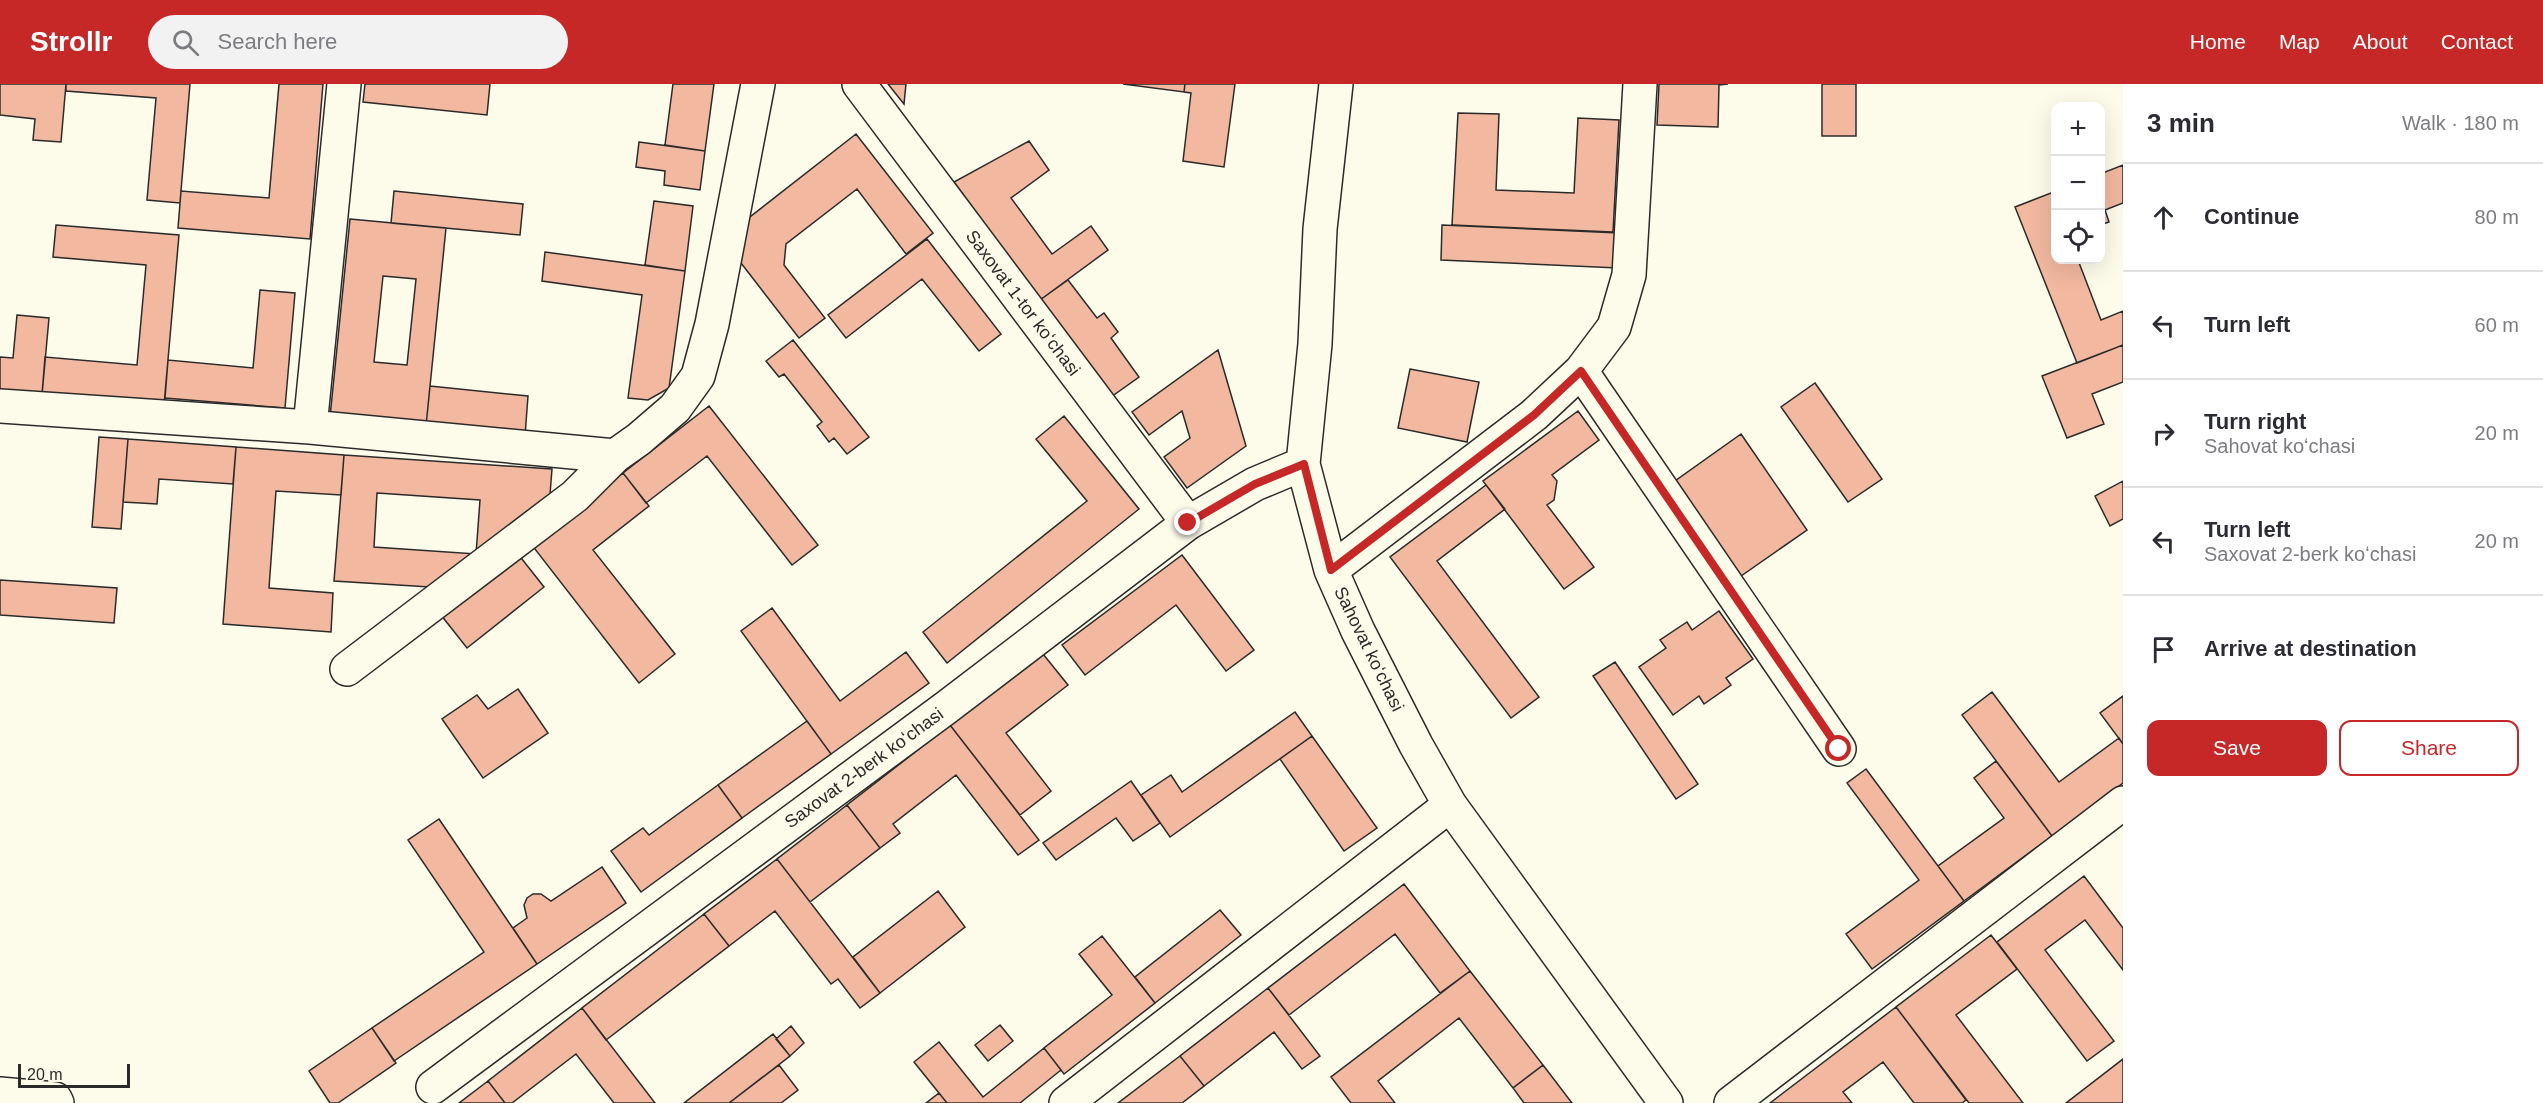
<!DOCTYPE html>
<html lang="en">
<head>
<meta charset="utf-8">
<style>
	:root { --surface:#fff; --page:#f2f2f3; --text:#2b2b33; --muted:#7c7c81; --line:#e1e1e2; --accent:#c62828 }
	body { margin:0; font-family:Arial,sans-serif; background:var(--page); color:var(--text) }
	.controls { position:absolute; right:18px; top:18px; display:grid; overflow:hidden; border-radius:12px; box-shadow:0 6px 24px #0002 }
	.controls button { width:54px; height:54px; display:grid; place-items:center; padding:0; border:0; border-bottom:2px solid var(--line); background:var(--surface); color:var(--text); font:30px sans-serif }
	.scale { position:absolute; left:18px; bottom:15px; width:112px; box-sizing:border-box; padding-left:6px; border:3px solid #2b2b2b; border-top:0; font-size:16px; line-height:21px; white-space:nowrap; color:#2b2b2b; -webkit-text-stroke:4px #fdfbea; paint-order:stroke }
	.stop { position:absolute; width:18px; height:18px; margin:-14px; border:4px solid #c62828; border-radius:50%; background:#fff }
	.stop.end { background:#c62828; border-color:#fff; box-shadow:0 2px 6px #0008 }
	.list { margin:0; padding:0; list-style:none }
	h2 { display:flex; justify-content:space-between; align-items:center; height:78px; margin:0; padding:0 24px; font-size:26px }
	h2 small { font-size:20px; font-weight:400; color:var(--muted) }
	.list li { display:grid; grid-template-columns:39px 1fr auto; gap:18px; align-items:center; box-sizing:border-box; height:108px; padding:0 24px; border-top:2px solid var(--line) }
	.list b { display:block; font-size:22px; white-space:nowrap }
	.list p { margin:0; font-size:20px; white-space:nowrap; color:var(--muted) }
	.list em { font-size:20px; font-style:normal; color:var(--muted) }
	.actions { display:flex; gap:12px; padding:18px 24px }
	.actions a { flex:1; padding:14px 0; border:2px solid var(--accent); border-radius:12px; text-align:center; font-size:21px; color:var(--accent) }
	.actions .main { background:var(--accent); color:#fff }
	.icon { flex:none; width:33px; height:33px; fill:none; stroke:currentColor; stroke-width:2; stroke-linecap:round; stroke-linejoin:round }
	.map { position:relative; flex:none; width:2123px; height:1019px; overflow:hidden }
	header { display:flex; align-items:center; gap:36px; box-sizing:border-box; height:84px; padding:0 30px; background:var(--accent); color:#fff }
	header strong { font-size:28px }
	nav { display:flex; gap:33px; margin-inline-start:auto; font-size:21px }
	.search { width:420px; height:54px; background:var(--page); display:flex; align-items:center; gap:15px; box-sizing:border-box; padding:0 21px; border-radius:33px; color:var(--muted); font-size:22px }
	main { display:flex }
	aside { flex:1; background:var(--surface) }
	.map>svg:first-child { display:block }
</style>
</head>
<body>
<header>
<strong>Strollr</strong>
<div class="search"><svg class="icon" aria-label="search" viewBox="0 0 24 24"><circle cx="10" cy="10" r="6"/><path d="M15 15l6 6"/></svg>Search here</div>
<nav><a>Home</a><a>Map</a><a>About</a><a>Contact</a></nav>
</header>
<main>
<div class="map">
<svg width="2123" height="1019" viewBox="0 0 2123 1019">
	<rect width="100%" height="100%" fill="#fdfbea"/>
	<path fill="#f2b8a0" stroke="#2b2b2b" stroke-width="1.5" fill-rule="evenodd" d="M0,0h66l-5,58 -28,-2 2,-21 -35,-4z
		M66,0h124l-10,119 -33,-3 9,-102 -90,-7z
		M279,0h44l-13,155 -132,-11 3,-37 88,7z
		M365,0h125l-3,31 -124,-13z
		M673,0h41l-9,67 -40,-6z
		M888,0h18l-2,20z
		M1123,0h62l-1,8z
		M1185,0h50l-11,83 -41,-6 8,-68 -7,-1z
		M1659,0h69l-9,1 -1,42 -61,-2z
		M1822,0h34v52h-34z
		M1458,29l41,1 -3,76 78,3 4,-75 41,2 -6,112 -161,-7z
		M856,50l77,99 -27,21 -49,-65 -71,55 -2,21 41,53 -26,20 -58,-75 5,-43z
		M1029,57l20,29 -38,28 41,56 39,-28 17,24 -68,50 -86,-118z
		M639,58l66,9 -5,39 -36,-5 1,-14 -29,-4z
		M2123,81v38l-18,7 4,12 -9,3v-51z
		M394,107l129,13 -3,31 -129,-12z
		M2056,107v69h22l23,60 22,-9v34l-46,18 -62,-156z
		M654,117l39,5 -8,65 -40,-6z
		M350,135l96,9 -20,198 -96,-9zM383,192l33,3 -9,86 -33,-3z
		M56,141l123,10 -15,170 -122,-10 3,-38 92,8 9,-100 -93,-8z
		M1442,141l177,8 -1,35 -177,-8z
		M927,155l74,95 -22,17 -57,-72 -76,59 -18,-23z
		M545,168l140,19 -16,117 -21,12 -20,-2 14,-103 -100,-14z
		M1068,196l29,38 7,-5 14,19 -7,6 28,39 -28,20 -71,-97z
		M260,206l35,3 -10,115 -120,-10 3,-38 85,8z
		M17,231l32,3 -7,77 -42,-4v-34l13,1z
		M793,256l76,97 -22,17 -13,-16 -5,4 -12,-16 5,-4 -38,-48 -5,3 -13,-16z
		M2123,261v37l-31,12 12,30 -37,14 -25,-62z
		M1218,266l28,96 -59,42 -23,-31 26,-19 -8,-27 -33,24 -17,-23z
		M1410,285l69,13 -12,60 -69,-14z
		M1815,299l67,96 -34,23 -67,-95z
		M430,302l98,10 -3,40 -99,-10z
		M709,322l109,139 -26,20 -85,-109 -61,47 -23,-30z
		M1578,327l21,29 -47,35 5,6 -3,19 -7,5 47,62 -30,22 -81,-108z
		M1064,332l75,93 -192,154 -24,-31 164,-131 -51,-62z
		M1741,350l66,96 -66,46 -66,-95z
		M99,353l29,2 -7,90 -29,-2z
		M128,355l108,8 -3,37 -74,-5 -2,25 -34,-2z
		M236,363l108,8 -3,40 -65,-4 -7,97 64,5 -2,39 -108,-8z
		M344,371l208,14 -3,38 -103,81 -112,-7zM377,409l103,7 -4,54 -102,-7z
		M623,389l26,33 -56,44 82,104 -36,29 -108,-139z
		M2123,397v38l-13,7 -15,-30z
		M1486,401l19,24 -68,52 102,136 -28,21 -121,-161z
		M518,470l26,33 -77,61 -26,-33z
		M1182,471l72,95 -28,21 -50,-66 -91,70 -23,-30z
		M0,496l117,8 -3,35 -114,-8z
		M772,524l68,93 66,-49 23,31 -98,71 -90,-123z
		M1719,527l34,48 -27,19 5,7 -27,19 -5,-8 -26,19 -34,-48 27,-19 -6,-8 27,-18 5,8z
		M1043,570l25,31 -62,48 45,58 -31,24 -70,-90z
		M1615,578l83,122 -22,15 -83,-123z
		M518,605l30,44 -65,45 -41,-59 35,-24 11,14z
		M1992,608l67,90 60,-44 4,6v39l-71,53 -90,-121z
		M2123,612v48l-23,-31z
		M1295,628l17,24 -142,101 -29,-42 30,-20 11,17z
		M807,637l24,33 -89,64 -24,-33z
		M950,641l89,115 -21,15 -62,-80 -63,49 7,9 -20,15 -33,-43z
		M1312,652l65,92 -33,23 -64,-92z
		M1996,677l56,75 -88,65 -26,-35 66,-48 -30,-40z
		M1866,685l98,132 -92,68 -26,-35 73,-54 -72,-97z
		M1131,697l29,42 -27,18 -17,-23 -60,42 -13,-17z
		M718,701l24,33 -101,74 -30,-41 32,-23 6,7z
		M847,721l33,43 -70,54 -33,-43z
		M439,735l98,145 -143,97 -22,-33 112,-76 -76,-112z
		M777,775l103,134 -20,15 -22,-29 -7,5 -56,-73 -46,35 -25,-32z
		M602,783l24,36 -89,61 -24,-36 14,-10 -3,-13 3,-7 6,-4h8l10,7z
		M2084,792l39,52v42l-38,-50 -40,30 69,91 -27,20 -90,-119z
		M1404,800l66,87 -30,22 -45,-59 -106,81 -21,-27z
		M938,807l27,36 -85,66 -27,-36z
		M1220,826l21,25 -86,68 -20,-26z
		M704,830l25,32 -123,94 -24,-32z
		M1991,851l26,34 -61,46 67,88h-54l-73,-96z
		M1102,852l53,67 -91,71 -20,-26 68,-53 -33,-41z
		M1470,887l73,94 -30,23 -54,-70 -81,63 17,22h-44l-20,-26z
		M1268,904l52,68 -18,13 -28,-37 -70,54 -24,-30z
		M1896,923l70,93 -4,3h-48l-31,-41 -40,30 9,11h-82z
		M582,924l73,95h-41l-38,-49 -64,49h-7l-17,-22z
		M1000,941l13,16 -25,20 -13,-16z
		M791,942l13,17 -14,13 -14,-17z
		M372,944l24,35 -58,40h-8l-21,-32z
		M773,950l17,22 -61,47h-45z
		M939,958l44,55 61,-49 17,22 -41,33h-73l-33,-41z
		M1180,972l24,30 -22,17h-64z
		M2123,975v44h-57z
		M779,981l19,25 -17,13h-52z
		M1543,981l29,38h-48l-11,-15z
		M488,997l17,22h-46z
		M939,1009l8,10h-21z"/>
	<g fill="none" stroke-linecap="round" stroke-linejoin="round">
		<defs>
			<path id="minor" d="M859,0l329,439
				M1336,0l-16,145 -5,115 -12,120 28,106 27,61 58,114 34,60 216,298
				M1581,287l258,378
				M0,322l310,21 305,29 24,-17 36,-31 23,-32 14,-52 46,-240
				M310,343l34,-343
				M1331,486l203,-155 47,-44 33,-44 15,-52 11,-191
				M347,585l228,-173 40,-40
				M433,1003l514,-380 241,-184 67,-39 48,-20
				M0,1010l55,5 2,4
				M1066,1019l384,-298
				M1731,1019l392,-300"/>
		</defs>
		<use href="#minor" stroke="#2b2b2b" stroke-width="36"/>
		<use href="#minor" stroke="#fdfbea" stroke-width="33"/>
	</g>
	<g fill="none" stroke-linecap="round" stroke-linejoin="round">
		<path stroke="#c62828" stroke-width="8" d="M1188,439l67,-39 49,-20 27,106 203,-155 47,-44 258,378"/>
	</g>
	<g text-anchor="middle" stroke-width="4.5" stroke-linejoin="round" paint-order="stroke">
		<g font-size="18" fill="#2b2b2b" stroke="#fdfbea">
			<text transform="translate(1023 219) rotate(53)" y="6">Saxovat 1-tor koʻchasi</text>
			<text transform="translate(1369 565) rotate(64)" y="6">Sahovat koʻchasi</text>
			<text transform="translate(864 684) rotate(-36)" y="6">Saxovat 2-berk koʻchasi</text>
		</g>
	</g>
</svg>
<div class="controls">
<button>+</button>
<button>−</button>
<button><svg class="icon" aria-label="locate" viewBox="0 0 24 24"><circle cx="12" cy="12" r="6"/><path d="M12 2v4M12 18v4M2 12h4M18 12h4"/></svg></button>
</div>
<div class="scale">20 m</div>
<div class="stop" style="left:1839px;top:665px"></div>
<div class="stop end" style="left:1188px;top:439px"></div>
</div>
<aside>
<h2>3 min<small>Walk · 180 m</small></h2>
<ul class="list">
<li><svg class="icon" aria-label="ahead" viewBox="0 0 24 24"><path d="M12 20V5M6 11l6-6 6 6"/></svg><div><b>Continue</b></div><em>80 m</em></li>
<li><svg class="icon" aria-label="left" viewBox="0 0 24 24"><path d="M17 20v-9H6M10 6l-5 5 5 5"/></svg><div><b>Turn left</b></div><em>60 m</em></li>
<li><svg class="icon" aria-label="right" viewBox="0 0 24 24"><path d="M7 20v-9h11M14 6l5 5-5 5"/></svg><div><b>Turn right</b><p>Sahovat koʻchasi</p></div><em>20 m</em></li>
<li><svg class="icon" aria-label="left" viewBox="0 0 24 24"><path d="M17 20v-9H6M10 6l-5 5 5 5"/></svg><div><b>Turn left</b><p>Saxovat 2-berk koʻchasi</p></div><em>20 m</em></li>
<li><svg class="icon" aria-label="arrive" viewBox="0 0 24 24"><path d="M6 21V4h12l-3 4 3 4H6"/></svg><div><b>Arrive at destination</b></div></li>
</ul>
<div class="actions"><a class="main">Save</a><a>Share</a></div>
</aside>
</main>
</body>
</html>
